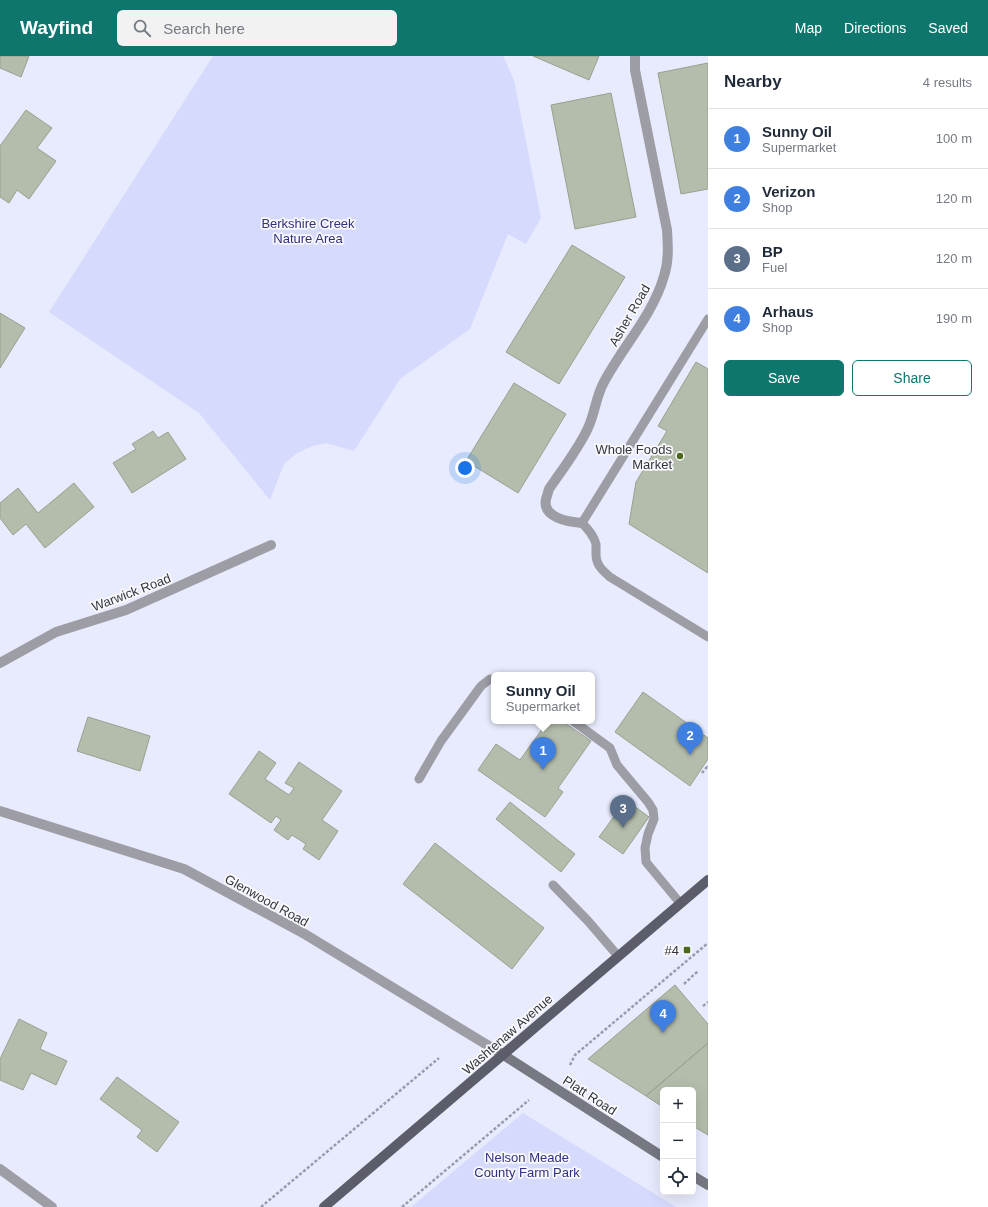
<!DOCTYPE html>
<html lang="en">
<head>
<meta charset="utf-8">
<style>
	:root { --surface:#fff; --page:#f2f2f3; --text:#1f2937; --muted:#747a83; --line:#e0e1e3; --accent:#0f766e }
	body { margin:0; font-family:Arial,sans-serif; background:var(--page); color:var(--text) }
	.controls { position:absolute; right:12px; bottom:12px; display:grid; overflow:hidden; border-radius:6px; box-shadow:0 4px 16px #0002 }
	.controls button { width:36px; height:36px; display:grid; place-items:center; padding:0; border:0; border-bottom:1px solid var(--line); background:var(--surface); color:var(--text); font:20px sans-serif }
	.you { position:absolute; left:465px; top:412px; width:14px; height:14px; margin:-10px; border:3px solid #fff; border-radius:50%; background:#1a73e8; box-shadow:0 0 0 6px #1a73e833 }
	.badge { display:grid; place-items:center; width:26px; height:26px; border-radius:50%; background:var(--accent); color:#fff; font-size:13px; font-weight:700 }
	.pin { position:absolute; translate:-50% -33px; filter:drop-shadow(0 1px 2px #0008) }
	.pin::after { content:''; position:absolute; top:21px; width:14px; height:12px; background:inherit; clip-path:polygon(0 0,100% 0,50% 100%) }
	.popup { position:absolute; left:491px; top:616px; width:104px; height:52px; box-sizing:border-box; display:grid; place-content:center; border-radius:6px; background:var(--surface); filter:drop-shadow(0 1px 3px #0005); font-size:13px; white-space:nowrap; color:var(--muted) }
	.popup b { font-size:15px; color:var(--text) }
	.popup::after { content:''; position:absolute; left:50%; top:100%; margin-left:-8px; border:8px solid transparent; border-top-color:var(--surface) }
	.list { margin:0; padding:0; list-style:none }
	h2 { display:flex; justify-content:space-between; align-items:center; height:52px; margin:0; padding:0 16px; font-size:17px }
	h2 small { font-size:13px; font-weight:400; color:var(--muted) }
	.list li { display:grid; grid-template-columns:26px 1fr auto; gap:12px; align-items:center; box-sizing:border-box; height:60px; padding:0 16px; border-top:1px solid var(--line) }
	.list b { display:block; font-size:15px; white-space:nowrap }
	.list p { margin:0; font-size:13px; white-space:nowrap; color:var(--muted) }
	.list em { font-size:13px; font-style:normal; color:var(--muted) }
	.actions { display:flex; gap:8px; padding:12px 16px }
	.actions a { flex:1; padding:9px 0; border:1px solid var(--accent); border-radius:6px; text-align:center; font-size:14px; color:var(--accent) }
	.actions .main { background:var(--accent); color:#fff }
	.icon { flex:none; width:22px; height:22px; fill:none; stroke:currentColor; stroke-width:2; stroke-linecap:round; stroke-linejoin:round }
	.map { position:relative; flex:none; width:708px; height:1151px; overflow:hidden }
	header { display:flex; align-items:center; gap:24px; box-sizing:border-box; height:56px; padding:0 20px; background:var(--accent); color:#fff }
	header strong { font-size:19px }
	nav { display:flex; gap:22px; margin-inline-start:auto; font-size:14px }
	.search { width:280px; height:36px; background:var(--page); display:flex; align-items:center; gap:10px; box-sizing:border-box; padding:0 14px; border-radius:6px; color:var(--muted); font-size:15px }
	main { display:flex }
	aside { flex:1; background:var(--surface) }
	.map>svg:first-child { display:block }
</style>
</head>
<body>
<header>
<strong>Wayfind</strong>
<div class="search"><svg class="icon" aria-label="search" viewBox="0 0 24 24"><circle cx="10" cy="10" r="6"/><path d="M15 15l6 6"/></svg>Search here</div>
<nav><a>Map</a><a>Directions</a><a>Saved</a></nav>
</header>
<main>
<div class="map">
<svg width="708" height="1151" viewBox="0 0 708 1151">
	<rect width="100%" height="100%" fill="#e8ebfd"/>
	<path fill="#d6dafc" d="M213,0h290l11,24 27,138 -15,26 -18,-10 -38,95 -70,50 -46,72 -28,-8 -13,3 -16,7 -13,11 -14,36 -71,-87 -150,-101z
		M523,1057l153,94h-265z"/>
	<path fill="#b4bdac" stroke="#98a090" d="M0,0h29l-8,21 -21,-9z
		M533,0h66l-10,24z
		M708,7v126l-27,5 -23,-121z
		M611,37l25,124 -61,12 -24,-124z
		M26,54l26,18 -15,20 19,13 -27,38 -12,-9 -8,13 -9,-6v-51z
		M572,189l53,32 -66,107 -53,-32z
		M0,257l25,15 -25,40z
		M696,306l12,7v204l-79,-49 7,-42 31,-51 -9,-5z
		M514,327l52,31 -48,79 -52,-32z
		M153,375l5,7 10,-6 18,27 -54,34 -19,-30 23,-14 -4,-5z
		M74,427l20,24 -49,41 -19,-24 -13,11 -13,-17v-15l18,-15 20,25z
		M643,636l65,46v21l-18,27 -75,-54z
		M88,661l62,19 -10,35 -63,-20z
		M548,665h14l29,20 -33,47 5,4 -18,25 -67,-47 18,-26 24,16z
		M259,695l17,12 -11,16 24,16 5,-7 -9,-5 14,-21 43,29 -20,29 16,11 -19,29 -16,-11 3,-5 -14,-9 -4,5 -14,-10 7,-10 -5,-4 -5,7 -42,-29z
		M626,744l23,17 -26,37 -24,-17z
		M510,746l65,52 -14,18 -65,-53z
		M435,787l109,85 -32,41 -109,-85z
		M675,929l33,39v19l-62,53 -58,-37z
		M19,963l28,14 -7,16 27,12 -11,24 -25,-12 -8,17 -23,-10v-21z
		M708,987v92l-15,-9v-36h-30v17l-17,-11z
		M117,1021l62,45 -22,30 -20,-15 5,-7 -42,-31z"/>
	<g fill="none" stroke-linecap="round" stroke-linejoin="round">
		<path stroke="#999ba9" stroke-width="2.5" stroke-dasharray="3 2" stroke-linecap="butt" d="M702,717l5,-6 1,1
			M684,928l14,-13
			M703,950l5,-4
			M570,1009l5,-10 133,-112
			M261,1151l178,-149
			M402,1151l127,-107"/>
		<path stroke="#9c9da5" stroke-width="9" d="M708,263l-126,204c6,6 12,13 14,21 0,3 0,7 0,10 0,11 6,16 14,23l98,60
			M573,665l37,27 7,17 31,37 5,8 1,9 -6,15 -3,14 1,14 34,41
			M419,723l22,-38 40,-55 9,-7h4
			M553,829l35,36 30,35"/>
		<path stroke="#9c9da5" stroke-width="10" d="M582,467c-13,-1 -40,-5 -36,-24 1,-3 2,-7 3,-10 13,-19 30,-41 39,-61 7,-15 8,-32 16,-46 19,-36 49,-67 60,-106 5,-15 4,-30 3,-46l-32,-160v-14
			M0,607l56,-31 70,-22 145,-65
			M0,755l184,58 119,64 199,121
			M0,1113l52,38"/>
		<path stroke="#767882" stroke-width="10" d="M502,998l161,103
			M693,1120l15,9"/>
		<path stroke="#5b5d6a" stroke-width="10" d="M324,1151l384,-327"/>
	</g>
	<g fill="#4b681c" stroke="#f8f9fd" stroke-width="1.5">
		<circle cx="680" cy="400" r="4"/>
		<rect x="683" y="890" width="8" height="8" rx="2"/>
	</g>
	<g text-anchor="middle" stroke-width="3.5" stroke-linejoin="round" paint-order="stroke">
		<g font-size="13" fill="#33307e" stroke="#f8f9fd">
			<text x="308" y="172">Berkshire Creek<tspan x="308" dy="15">Nature Area</tspan></text>
			<text x="527" y="1106">Nelson Meade<tspan x="527" dy="15">County Farm Park</tspan></text>
		</g>
		<g font-size="13" fill="#34353c" stroke="#f8f9fd">
			<text transform="translate(629 259) rotate(-60)" y="5">Asher Road</text>
			<text transform="translate(131 536) rotate(-21)" y="5">Warwick Road</text>
			<text transform="translate(267 844) rotate(29)" y="5">Glenwood Road</text>
			<text transform="translate(507 978) rotate(-41)" y="5">Washtenaw Avenue</text>
			<text transform="translate(590 1039) rotate(33)" y="5">Platt Road</text>
		</g>
		<g font-size="13" fill="#34353c" stroke="#f8f9fd" text-anchor="end">
			<text x="672" y="398">Whole Foods<tspan x="672" dy="15">Market</tspan></text>
			<text x="679" y="899">#4</text>
		</g>
	</g>
</svg>
<div class="controls">
<button>+</button>
<button>−</button>
<button><svg class="icon" aria-label="locate" viewBox="0 0 24 24"><circle cx="12" cy="12" r="6"/><path d="M12 2v4M12 18v4M2 12h4M18 12h4"/></svg></button>
</div>
<div class="you"></div>
<div class="pin badge" style="left:543px;top:714px;background:#3f7fe0">1</div>
<div class="popup"><b>Sunny Oil</b>Supermarket</div>
<div class="pin badge" style="left:690px;top:699px;background:#3f7fe0">2</div>
<div class="pin badge" style="left:623px;top:772px;background:#5c6f8a">3</div>
<div class="pin badge" style="left:663px;top:977px;background:#3f7fe0">4</div>
</div>
<aside>
<h2>Nearby<small>4 results</small></h2>
<ul class="list">
<li><span class="badge" style="background:#3f7fe0">1</span><div><b>Sunny Oil</b><p>Supermarket</p></div><em>100 m</em></li>
<li><span class="badge" style="background:#3f7fe0">2</span><div><b>Verizon</b><p>Shop</p></div><em>120 m</em></li>
<li><span class="badge" style="background:#5c6f8a">3</span><div><b>BP</b><p>Fuel</p></div><em>120 m</em></li>
<li><span class="badge" style="background:#3f7fe0">4</span><div><b>Arhaus</b><p>Shop</p></div><em>190 m</em></li>
</ul>
<div class="actions"><a class="main">Save</a><a>Share</a></div>
</aside>
</main>
</body>
</html>
